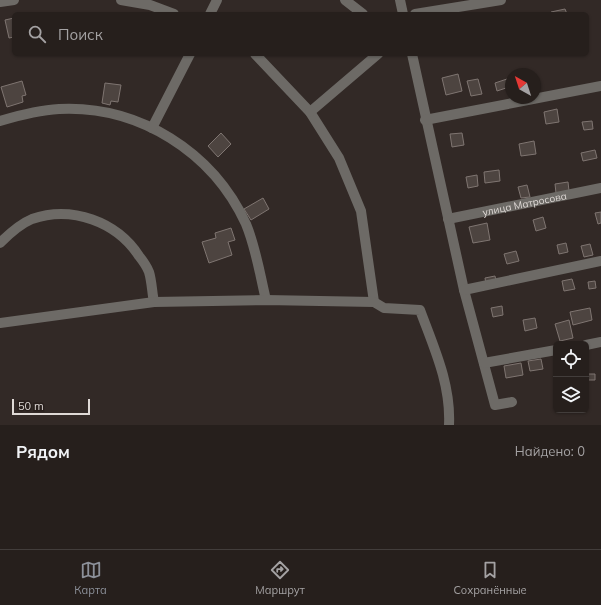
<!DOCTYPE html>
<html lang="ru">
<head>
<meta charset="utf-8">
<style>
	:root { --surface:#261f1c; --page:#322c29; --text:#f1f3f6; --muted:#a4a2a3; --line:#423d3b; --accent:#8c9099 }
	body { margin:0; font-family:Mulish,sans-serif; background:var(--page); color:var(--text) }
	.controls { position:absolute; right:12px; bottom:12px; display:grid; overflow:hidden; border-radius:6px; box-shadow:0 1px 3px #0004 }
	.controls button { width:36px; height:36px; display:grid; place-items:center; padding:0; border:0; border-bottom:1px solid var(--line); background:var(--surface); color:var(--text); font:20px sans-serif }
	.compass { position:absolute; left:505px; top:68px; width:36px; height:36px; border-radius:50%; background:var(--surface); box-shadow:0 1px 3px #0004; rotate:321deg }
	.scale { position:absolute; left:12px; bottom:10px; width:78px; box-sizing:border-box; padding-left:4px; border:2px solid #dfd9d6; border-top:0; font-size:11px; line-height:14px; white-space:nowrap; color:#dfd9d6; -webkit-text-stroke:3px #281f1c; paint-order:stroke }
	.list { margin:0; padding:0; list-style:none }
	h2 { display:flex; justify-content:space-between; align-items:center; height:52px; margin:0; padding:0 16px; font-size:17px }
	h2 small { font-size:13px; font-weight:400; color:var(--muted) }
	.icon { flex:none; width:22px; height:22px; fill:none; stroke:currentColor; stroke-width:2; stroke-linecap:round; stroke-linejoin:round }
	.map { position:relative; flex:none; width:601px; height:425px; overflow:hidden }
	.search { position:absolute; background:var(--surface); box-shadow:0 1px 3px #0004; left:12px; right:12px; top:12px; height:44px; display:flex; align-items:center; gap:10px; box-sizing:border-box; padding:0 14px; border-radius:6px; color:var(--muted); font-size:15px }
	.sheet { height:124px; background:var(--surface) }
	nav { display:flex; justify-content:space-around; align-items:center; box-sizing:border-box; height:56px; border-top:1px solid var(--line); background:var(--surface); font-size:11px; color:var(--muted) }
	nav a { display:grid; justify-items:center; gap:2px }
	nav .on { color:var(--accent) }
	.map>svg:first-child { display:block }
</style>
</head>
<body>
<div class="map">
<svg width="601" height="425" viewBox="0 0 601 425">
	<rect width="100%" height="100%" fill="#322926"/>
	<path fill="#4d4440" stroke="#7f7571" d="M565,9l2,5h-16v-2z
		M14,18v19l-5,1 -4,-18z
		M458,74l4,17 -16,4 -4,-17z
		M478,79l4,15 -11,2 -4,-15z
		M507,79l2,8 -12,4 -2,-8z
		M22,81l4,14 -4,1 1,6 -16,5 -6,-20z
		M105,83l16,2 -3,17 -7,-1 -1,4 -8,-2z
		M557,109l2,13 -13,2 -2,-12z
		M592,121l1,8 -9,1 -2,-8z
		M221,133l10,11 -13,13 -10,-11z
		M462,133l2,12 -12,2 -2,-13z
		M534,141l2,13 -15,2 -2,-12z
		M595,150l2,8 -14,3 -2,-8z
		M499,170l1,11 -15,2 -1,-11z
		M477,175l1,11 -10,2 -2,-11z
		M568,182l1,9 -13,2 -1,-9z
		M527,185l3,12 -9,1 -3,-11z
		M263,198l6,11 -18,11 -7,-11z
		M601,212v11l-3,1 -3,-11z
		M543,217l3,11 -10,3 -3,-11z
		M487,223l3,17 -17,3 -4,-16z
		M231,228l4,12 -7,2 4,13 -23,8 -7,-21 14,-4 -1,-5z
		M566,243l2,9 -9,2 -2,-9z
		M590,244l3,11 -9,2 -3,-11z
		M516,251l3,10 -12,3 -3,-10z
		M495,276l1,5 -10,3 -1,-6z
		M572,279l3,10 -11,2 -2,-10z
		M595,281l1,7 -7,1 -1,-7z
		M502,306l1,9 -10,2 -2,-9z
		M590,308l2,12 -19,5 -3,-13z
		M535,318l2,10 -12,3 -2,-11z
		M569,320l4,18 -13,3 -5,-17z
		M541,359l2,10 -13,2 -2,-10z
		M521,363l2,12 -17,3 -2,-12z
		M586,374h9v6h-9z"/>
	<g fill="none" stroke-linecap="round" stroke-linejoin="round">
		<g stroke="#6d6a66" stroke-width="10">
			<path d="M121,0l29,5 24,9"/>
			<path d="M345,0l18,14"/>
			<path d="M400,0l3,14"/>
			<path d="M0,2l14,-2"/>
			<path d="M210,14l7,-14"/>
			<path d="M415,14l86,-14"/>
			<path d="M255,54l55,58 29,46 22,53 13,91"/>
			<path d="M412,54l52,236 31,115 17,-3"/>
			<path d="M310,112l68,-58"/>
			<path d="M425,120l176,-34"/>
			<path d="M0,121c20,-6 39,-11 59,-12 80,-4 154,43 187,115 10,24 14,51 20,76"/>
			<path d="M152,128l38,-74"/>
			<path id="s1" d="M448,219l153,-31"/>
			<path d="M0,243c9,-9 20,-19 32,-24 40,-14 85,3 107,37 4,5 8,11 10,16 3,10 3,21 5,30"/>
			<path d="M464,290l137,-29"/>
			<path d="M0,323l154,-21 112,-2 108,2 10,6 36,2c14,38 31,74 29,115"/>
			<path d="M586,345l15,-3"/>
			<path d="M484,363l72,-13"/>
		</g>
	</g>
	<g text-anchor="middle" stroke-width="4" stroke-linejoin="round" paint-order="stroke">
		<g font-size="10" fill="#dfd9d6" stroke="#281f1c">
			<text dy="4" stroke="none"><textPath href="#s1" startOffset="78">улица Матросова</textPath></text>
		</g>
	</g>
</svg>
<div class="controls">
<button><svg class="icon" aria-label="locate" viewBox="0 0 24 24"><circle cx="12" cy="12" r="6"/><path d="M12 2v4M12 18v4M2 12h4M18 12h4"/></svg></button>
<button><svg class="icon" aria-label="layers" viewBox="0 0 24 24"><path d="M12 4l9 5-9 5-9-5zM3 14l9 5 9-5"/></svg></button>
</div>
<svg class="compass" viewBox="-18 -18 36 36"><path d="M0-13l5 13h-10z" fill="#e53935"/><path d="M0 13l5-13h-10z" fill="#a4a2a3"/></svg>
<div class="scale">50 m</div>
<div class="search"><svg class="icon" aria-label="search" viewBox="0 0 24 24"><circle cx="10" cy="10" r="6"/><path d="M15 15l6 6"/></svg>Поиск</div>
</div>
<section class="sheet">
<h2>Рядом<small>Найдено: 0</small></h2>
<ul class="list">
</ul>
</section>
<nav>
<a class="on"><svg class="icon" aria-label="map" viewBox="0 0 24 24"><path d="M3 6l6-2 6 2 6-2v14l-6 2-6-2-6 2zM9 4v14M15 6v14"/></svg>Карта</a>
<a><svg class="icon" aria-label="directions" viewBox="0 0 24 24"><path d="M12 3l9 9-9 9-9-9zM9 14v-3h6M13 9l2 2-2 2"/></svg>Маршрут</a>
<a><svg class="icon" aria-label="saved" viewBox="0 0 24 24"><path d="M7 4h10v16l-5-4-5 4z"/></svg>Сохранённые</a>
</nav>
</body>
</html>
